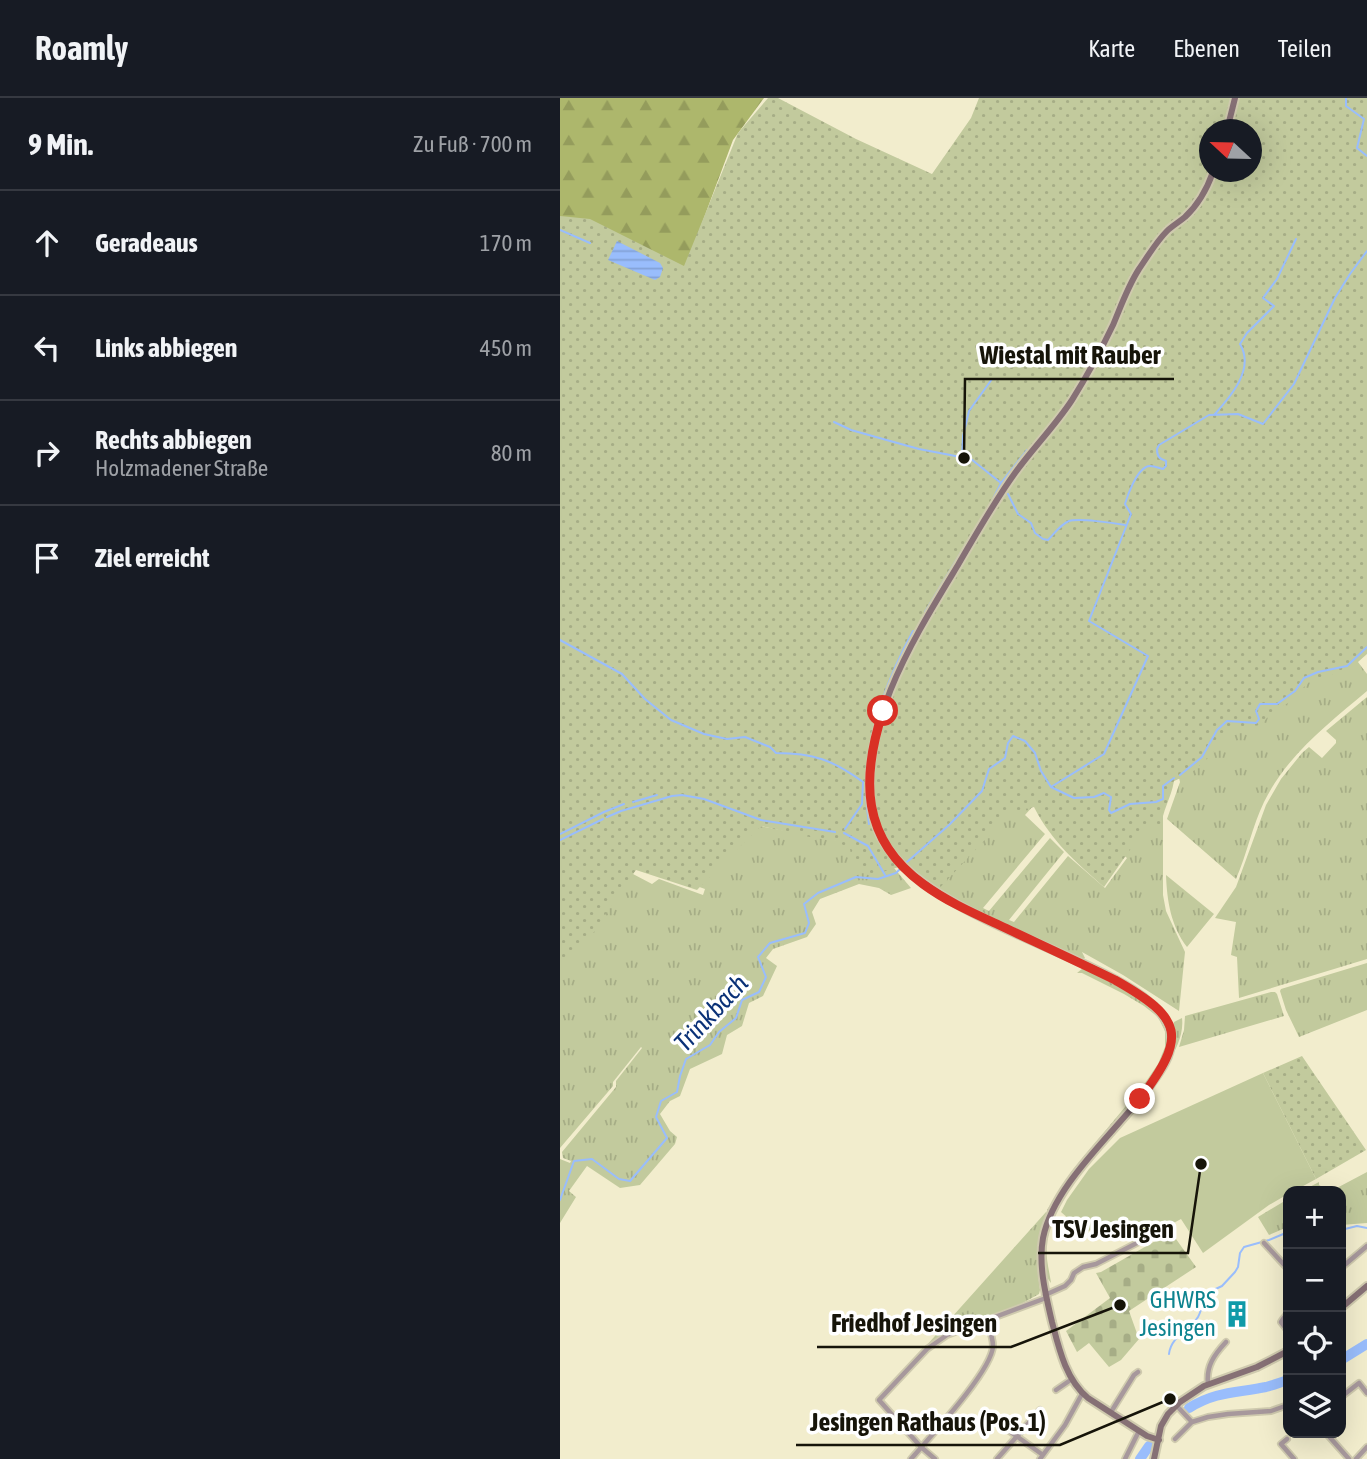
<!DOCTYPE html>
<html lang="de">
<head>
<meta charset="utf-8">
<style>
	:root { --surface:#171b24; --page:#242831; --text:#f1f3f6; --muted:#9ea1a6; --line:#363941 }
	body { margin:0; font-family:"Asap Condensed",sans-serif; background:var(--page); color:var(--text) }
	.controls { position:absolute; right:21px; bottom:21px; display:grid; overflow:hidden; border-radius:14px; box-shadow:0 7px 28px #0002 }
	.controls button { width:63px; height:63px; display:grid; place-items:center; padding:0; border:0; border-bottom:2px solid var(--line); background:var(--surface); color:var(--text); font:35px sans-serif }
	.compass { position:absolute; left:639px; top:21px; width:63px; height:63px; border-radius:50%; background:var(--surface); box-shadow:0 7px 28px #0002; rotate:292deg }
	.stop { position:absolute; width:21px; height:21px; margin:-16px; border:5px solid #d93025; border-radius:50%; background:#fff }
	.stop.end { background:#d93025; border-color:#fff; box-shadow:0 2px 7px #0008 }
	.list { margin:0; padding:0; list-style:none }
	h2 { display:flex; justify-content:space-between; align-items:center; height:91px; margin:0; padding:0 28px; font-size:30px }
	h2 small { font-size:23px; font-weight:400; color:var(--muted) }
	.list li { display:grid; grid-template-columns:46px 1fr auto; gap:21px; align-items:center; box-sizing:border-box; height:105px; padding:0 28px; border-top:2px solid var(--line) }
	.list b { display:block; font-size:26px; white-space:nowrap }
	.list p { margin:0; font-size:23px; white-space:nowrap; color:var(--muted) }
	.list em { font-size:23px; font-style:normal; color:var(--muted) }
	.icon { flex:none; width:38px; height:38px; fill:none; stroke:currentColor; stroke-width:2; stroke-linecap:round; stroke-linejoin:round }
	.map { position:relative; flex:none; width:807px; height:1361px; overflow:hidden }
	header { display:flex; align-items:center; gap:42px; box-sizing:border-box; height:98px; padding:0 35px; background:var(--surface); border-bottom:2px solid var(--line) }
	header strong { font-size:33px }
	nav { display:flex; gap:38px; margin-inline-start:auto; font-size:24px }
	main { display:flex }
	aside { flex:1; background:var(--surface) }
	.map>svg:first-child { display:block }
</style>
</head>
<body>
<header>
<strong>Roamly</strong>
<nav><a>Karte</a><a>Ebenen</a><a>Teilen</a></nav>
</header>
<main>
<aside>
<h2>9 Min.<small>Zu Fuß · 700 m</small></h2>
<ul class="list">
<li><svg class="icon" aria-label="ahead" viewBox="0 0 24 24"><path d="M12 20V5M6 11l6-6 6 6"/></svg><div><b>Geradeaus</b></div><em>170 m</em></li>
<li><svg class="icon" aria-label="left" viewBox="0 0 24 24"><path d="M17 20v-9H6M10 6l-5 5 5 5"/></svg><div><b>Links abbiegen</b></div><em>450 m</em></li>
<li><svg class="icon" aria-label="right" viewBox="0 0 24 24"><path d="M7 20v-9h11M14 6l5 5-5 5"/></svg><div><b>Rechts abbiegen</b><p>Holzmadener Straße</p></div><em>80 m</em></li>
<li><svg class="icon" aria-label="arrive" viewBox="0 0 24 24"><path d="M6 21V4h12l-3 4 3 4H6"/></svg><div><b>Ziel erreicht</b></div></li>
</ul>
</aside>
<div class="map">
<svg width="807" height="1361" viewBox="0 0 807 1361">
	<defs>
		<pattern id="grass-tufts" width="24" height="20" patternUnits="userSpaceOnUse" patternTransform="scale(1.75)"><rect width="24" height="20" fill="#c2ca9d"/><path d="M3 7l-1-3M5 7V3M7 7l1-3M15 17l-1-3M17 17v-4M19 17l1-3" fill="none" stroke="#a6ad86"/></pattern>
		<pattern id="forest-firs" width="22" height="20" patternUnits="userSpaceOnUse" patternTransform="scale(1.75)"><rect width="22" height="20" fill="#adb76c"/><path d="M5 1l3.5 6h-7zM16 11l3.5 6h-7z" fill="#949c5c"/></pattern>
		<pattern id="cemetery-stones" width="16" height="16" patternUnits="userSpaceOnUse" patternTransform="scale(1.75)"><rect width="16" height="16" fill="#c2ca9d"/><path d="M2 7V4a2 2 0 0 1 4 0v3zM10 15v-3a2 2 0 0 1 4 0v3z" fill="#a6ad86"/></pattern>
		<pattern id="park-dots" width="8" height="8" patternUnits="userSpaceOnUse" patternTransform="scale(1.75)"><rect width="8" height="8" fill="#c2ca9d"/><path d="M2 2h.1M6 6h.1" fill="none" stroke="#a6ad86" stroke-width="1.8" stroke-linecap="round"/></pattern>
		<pattern id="water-rules" width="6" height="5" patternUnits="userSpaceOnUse" patternTransform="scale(1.75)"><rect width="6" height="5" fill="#99bdfc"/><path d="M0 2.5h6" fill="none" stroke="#83a2d7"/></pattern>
	</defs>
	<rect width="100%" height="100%" fill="#f2edcd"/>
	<path fill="url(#grass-tufts)" fill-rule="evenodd" d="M807,0v556l-9,8 9,12v17c-39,33 -80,64 -103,111 -12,25 -17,52 -28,77l-69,-60 13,-37 -1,-4 -7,4 -9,22v91l3,16 19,41 -6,59 -56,-36 -41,-23 3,6 -4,3 -118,-56 -48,-30 337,-703v-42zM484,696l83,64 -22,30 -37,-32 -54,66 -5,-2 55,-68 -14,-14 -61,73 -6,-3 62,-74 -20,-19z
		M807,599v262l-128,39 -2,-41 -6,-2 5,-33 -21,-4 21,-31 30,-82 15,-26 21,-26 7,-6 13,11 14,-15v-3l-10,-9z
		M87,707l230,43 34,40 -20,7 -12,-7 -20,-4 -39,15 -8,13 4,12 -9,13 -34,12 -7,9 11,8 -14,30 -14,7 -7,23 -15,9 -5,19 -32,15 -10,27 -10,5 -10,13 10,17 7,6 -2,7 -35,41 -20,3 -33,-22 -18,25 7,6 -16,26v-64l10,4 1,-2 -8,-3 -1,-6 54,-65v-6l26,-33 -1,-1 -28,35v4l-53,62v-307zM90,748l38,37 17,6 -2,6 -44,-16 -7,5 -19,-10z
		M606,777l48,39 -27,33c-16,-21 -20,-46 -21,-72z
		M807,865v47l-68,27 -13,-27 -6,-19 1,-2z
		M523,870l48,24 29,23 9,23 -1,8 -3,9 -15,26 -101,132 -2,-3 24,-38 74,-89 13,-19 7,-17v-16l-7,-14 -14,-11 -20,-12 -42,-21h-5z
		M711,894h4l2,2 7,22 -105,31 5,-17 1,-14z
		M622,920c2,16 -6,32 -14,45 -7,13 -14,25 -23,37 -32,39 -89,90 -98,141 -2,15 2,28 4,42 -13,-14 -5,-50 2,-67 11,-26 31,-49 48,-71 24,-30 47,-60 70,-90l3,-15v-18z
		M807,1074v51l-26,2v-34h-39l17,-9v3l9,5h5z
		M728,1101v30h-5l-14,6 -11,-18z
		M486,1114l2,3c-13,30 -12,44 -8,75l-1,4 -18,10 -64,24 -31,18z"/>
	<path fill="url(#forest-firs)" d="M0,0h204l-31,42 -47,126 -126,100z"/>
	<path fill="url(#cemetery-stones)" d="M611,1134l25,35 -67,44 10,28 -18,21 -12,7 -20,-24 -12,9 -11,-21 44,-33 -14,-25 5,-1z"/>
	<path fill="url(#park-dots)" fill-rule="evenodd" d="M208,0h10l78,41 76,35 39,-56 8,-20h388v552l-24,21 -33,10 -22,22 -17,10 -10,12 -30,4 -22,28 -19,17 -16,7c-3,18 -12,29 -13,48l-11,-8 -46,66c-29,-26 -52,-45 -70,-80l-23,5 -78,83 -25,-19 -9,-9 -27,8 -19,-10 -3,-16 -14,-8 -22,-3 -53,-12 -40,39 -24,25 -61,-20 -18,24 -22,36 -36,36v-750l30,3 94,47 54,-133zM650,32h42v42h-42z
		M742,958l64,94 -50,29 -53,-106z"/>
	<path fill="#c2ca9d" d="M703,975l53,106 -22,12h-6v3l-19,11 -66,48 -22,-34 -33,18 -8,-15 -40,16 -6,-10 -9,5 -24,-21 6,-12 22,-31 31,-31z"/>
	<path fill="url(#water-rules)" d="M57,143l43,22 3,5 -3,9 -5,3 -47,-20z"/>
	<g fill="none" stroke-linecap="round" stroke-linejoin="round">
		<path stroke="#99bdfc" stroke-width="2" d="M786,0v8l18,13 -7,29 10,8
			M0,132l30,13
			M655,316c16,-18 40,-45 25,-70l7,-11 27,-27 -11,-8 14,-19 19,-40
			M274,324l17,8 32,9 36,10 52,10 30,24
			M402,359l1,-21 6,-25 23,-32
			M448,396l10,20 13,9 4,10 8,6 5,1c6,-6 13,-16 21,-19 10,-3 45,2 56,4
			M431,405l10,-20 26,-33
			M365,514l61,-101
			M0,542l62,34 23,25 26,21 33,14 23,5 18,-2 25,10 6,6c37,0 57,7 87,29l-1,22 -17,25
			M620,677l22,-18 15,-27 10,-9 29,2 3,-4 -3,-8 4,-7h17l18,-13 9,-13 14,-6 29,-6 20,-19
			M491,689l53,-33 44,-98 -59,-35 42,-107 -6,-10c3,-10 11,-32 21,-37 5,-3 12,1 17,2l3,-3v-5c-7,-2 -9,-5 -9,-12l2,-4 50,-30 29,-1 25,10 31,-40 41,-86 15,-24 17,-23
			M73,704l24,-7
			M47,719l14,-6 51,-15 10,-1 22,4 57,21 74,12
			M309,726c-11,-67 12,-134 44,-193
			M284,735l24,13 17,29
			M0,736l44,-22 20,-8
			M0,742l43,-21
			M347,764l42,-37 33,-34 7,-22 16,-11 3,-15 5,-7 12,5 10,12 6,18 10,16 23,11 20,-1 10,-4 7,4 -2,13 2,3 19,-9 26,-2 7,-3v-13l11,-8
			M0,1102l14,-39 18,-2 27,20 11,2 37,-43 -11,-21 5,-16 16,-9 3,-16 6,-17 24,-14 9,-13 17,-14 6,-18 17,-8 7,-15 -8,-20 12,-14 35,-10 4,-10 -5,-19 14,-11 38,-16 22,2 18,-6 7,-7
			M781,1132l16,-4 10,2
			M609,1256c2,-18 21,-24 29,-37 4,-7 5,-16 7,-23l17,-8 13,-14 3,-5 2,-14 4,-6 25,-7 19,-8"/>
		<path stroke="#99bdfc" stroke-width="10" d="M781,1262l26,-16
			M629,1310c27,-17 48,-15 77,-21 8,-2 15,-5 22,-7
			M580,1361l9,-13"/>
		<defs>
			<path id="street" d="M704,1145l24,26
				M781,1170l26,-22
				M485,1197l20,-9 6,-6 3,-7 9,-6 13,-3 74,-38
				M728,1215l-5,6 -2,3 7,9
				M648,1286c-2,-18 6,-29 18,-42
				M496,1292l16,-11
				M781,1299l18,-14 8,10
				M616,1307l16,17
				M551,1314l23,-37 4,-3
				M441,1327l42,30
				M766,1335l23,26
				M615,1341l17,-17 16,-5 20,-3 43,-3 17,-6
				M727,1341l-6,5 13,15
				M351,1361c18,-21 81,-88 82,-113 0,-9 -4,-18 -7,-27
				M375,1361l-14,-12 -42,-47 48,-51 20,-14 99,-37
				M437,1361l43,-49
				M480,1361l25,-34 17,-31
				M565,1361l14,-28
				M796,1361l11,-12"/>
			<path id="secondary" d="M667,32l8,-32
				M781,1210l26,-22
				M599,1342l-12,-4 -59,-38c-22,-18 -29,-49 -36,-76 -6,-26 -14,-56 -9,-84 11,-55 73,-106 106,-151 10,-14 23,-30 22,-48 0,-79 -274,-110 -298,-223 -18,-86 42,-180 85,-251 18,-31 36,-63 57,-92 18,-25 40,-47 57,-73 15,-24 29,-50 41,-75 8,-19 15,-39 26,-56 9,-13 17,-27 28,-38 5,-5 12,-9 18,-14 14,-13 22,-28 28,-45
				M594,1361l7,-33 7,-12 12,-12 24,-16 53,-19 31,-16"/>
		</defs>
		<use href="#street" stroke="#cfcaae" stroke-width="8"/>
		<use href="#secondary" stroke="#cfcaae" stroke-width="10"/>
		<use href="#street" stroke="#a7989c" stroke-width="4.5"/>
		<use href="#secondary" stroke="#867075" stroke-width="6"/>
	</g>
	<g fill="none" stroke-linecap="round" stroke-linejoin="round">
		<path stroke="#d93025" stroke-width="9" d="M323,613c-22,67 -22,128 40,173 23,17 50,29 76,41 38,18 77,36 116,55 69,39 72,56 25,119"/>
	</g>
	<defs>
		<symbol id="building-bare" viewBox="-9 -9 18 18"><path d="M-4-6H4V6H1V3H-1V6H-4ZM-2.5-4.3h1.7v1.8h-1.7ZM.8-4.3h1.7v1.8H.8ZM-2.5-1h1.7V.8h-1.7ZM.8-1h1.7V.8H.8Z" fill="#0f9aa8" stroke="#fff" stroke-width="2.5" paint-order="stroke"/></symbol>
	</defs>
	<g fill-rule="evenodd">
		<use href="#building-bare" x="658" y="1197" width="38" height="38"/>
	</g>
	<g text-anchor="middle" stroke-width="7" stroke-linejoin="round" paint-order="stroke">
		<g font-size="24" fill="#0d838f" stroke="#fff" text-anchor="end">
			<text x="656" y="1210">GHWRS<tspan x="656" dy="28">Jesingen</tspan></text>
		</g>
		<g font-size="26" font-style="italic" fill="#0a3177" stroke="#fff">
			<text transform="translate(151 915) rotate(-47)" y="9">Trinkbach</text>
		</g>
	</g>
	<path fill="none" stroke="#161409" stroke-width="2.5" d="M404 360L405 281H614M641 1066L628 1155H478M560 1207L451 1249H257M610 1301L500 1347H236"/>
	<g fill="#161409" stroke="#fff" stroke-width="2.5">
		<circle cx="404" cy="360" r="7"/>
		<circle cx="641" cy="1066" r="7"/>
		<circle cx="560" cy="1207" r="7"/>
		<circle cx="610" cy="1301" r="7"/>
	</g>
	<g font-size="26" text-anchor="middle" font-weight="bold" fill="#161409" stroke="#fff" stroke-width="7" stroke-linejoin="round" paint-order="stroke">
		<text x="510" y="266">Wiestal mit Rauber</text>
		<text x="553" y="1140">TSV Jesingen</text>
		<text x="354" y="1234">Friedhof Jesingen</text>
		<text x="368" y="1333">Jesingen Rathaus (Pos. 1)</text>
	</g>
</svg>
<div class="controls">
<button>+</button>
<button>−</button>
<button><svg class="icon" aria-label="locate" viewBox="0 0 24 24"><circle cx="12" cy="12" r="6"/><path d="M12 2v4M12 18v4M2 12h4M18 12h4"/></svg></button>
<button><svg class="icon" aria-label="layers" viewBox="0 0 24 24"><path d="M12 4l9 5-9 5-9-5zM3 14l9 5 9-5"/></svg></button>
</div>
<svg class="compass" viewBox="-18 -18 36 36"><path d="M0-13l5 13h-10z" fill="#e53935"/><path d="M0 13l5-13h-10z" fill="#9ea1a6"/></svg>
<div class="stop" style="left:323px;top:613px"></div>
<div class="stop end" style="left:580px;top:1001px"></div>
</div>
</main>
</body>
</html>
